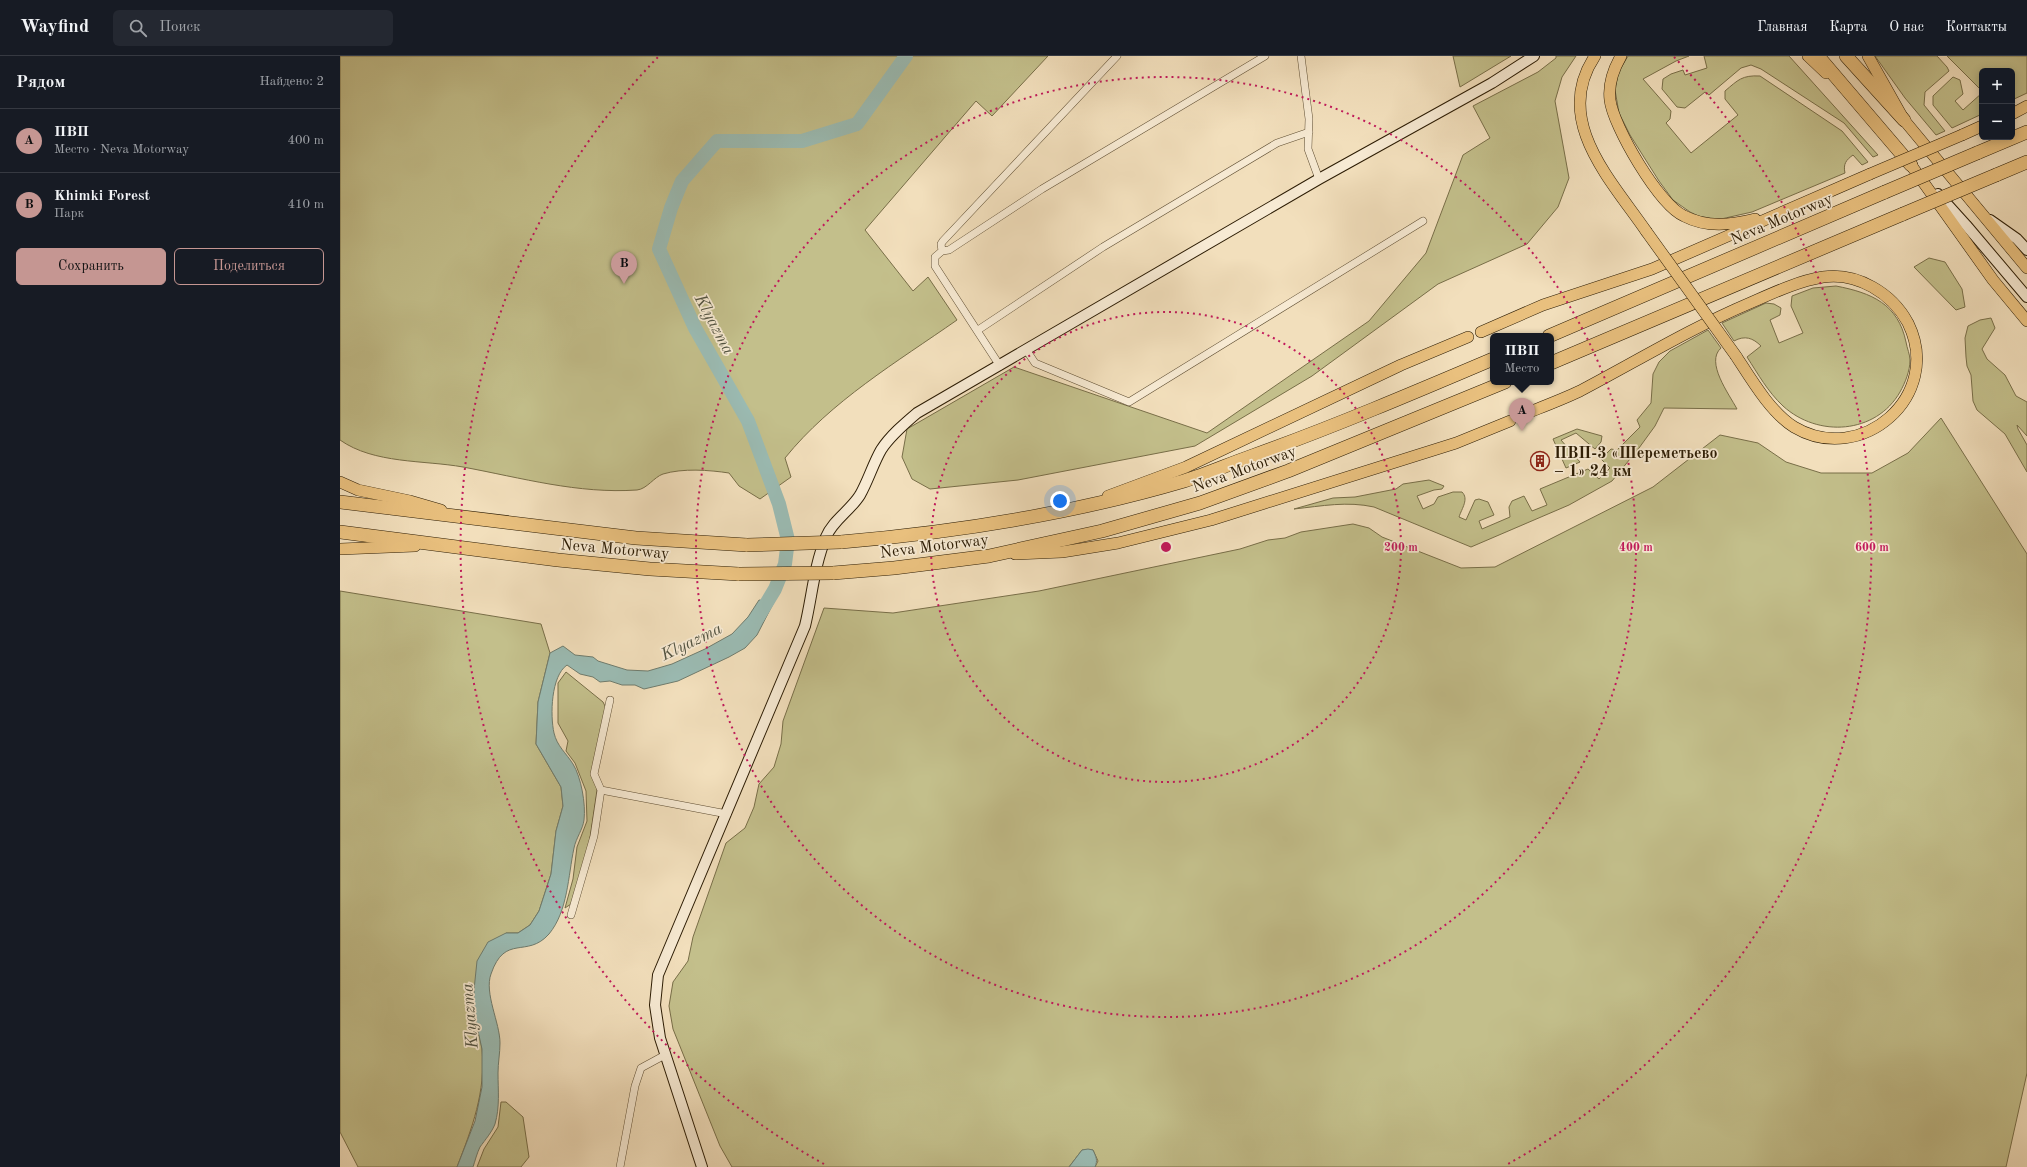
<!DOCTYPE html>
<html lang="ru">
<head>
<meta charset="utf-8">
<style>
	:root { --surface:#171b24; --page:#242831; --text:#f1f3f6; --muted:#9ea1a6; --line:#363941; --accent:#c59692 }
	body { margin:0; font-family:"Old Standard TT",serif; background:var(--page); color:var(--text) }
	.controls { position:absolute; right:12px; top:12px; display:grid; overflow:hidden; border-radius:6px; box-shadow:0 2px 10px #0003 }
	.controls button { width:36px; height:36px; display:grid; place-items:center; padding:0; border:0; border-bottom:1px solid var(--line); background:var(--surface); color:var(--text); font:20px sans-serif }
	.you { position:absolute; left:720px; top:445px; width:14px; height:14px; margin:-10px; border:3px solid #fff; border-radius:50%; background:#1a73e8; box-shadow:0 0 0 6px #1a73e833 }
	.badge { display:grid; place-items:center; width:26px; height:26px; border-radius:50%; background:var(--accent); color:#111; font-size:13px; font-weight:700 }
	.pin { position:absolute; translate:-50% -33px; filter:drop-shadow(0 1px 2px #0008) }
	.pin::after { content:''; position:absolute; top:21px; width:14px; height:12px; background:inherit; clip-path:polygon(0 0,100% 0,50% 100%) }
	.popup { position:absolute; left:1150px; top:277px; width:64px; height:52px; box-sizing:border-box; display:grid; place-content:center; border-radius:6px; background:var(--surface); filter:drop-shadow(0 1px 3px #0005); font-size:13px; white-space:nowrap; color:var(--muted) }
	.popup b { font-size:15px; color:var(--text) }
	.popup::after { content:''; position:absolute; left:50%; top:100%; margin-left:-8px; border:8px solid transparent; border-top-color:var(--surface) }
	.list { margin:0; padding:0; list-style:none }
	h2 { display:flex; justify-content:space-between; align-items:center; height:52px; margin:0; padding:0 16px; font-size:17px }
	h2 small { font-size:13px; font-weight:400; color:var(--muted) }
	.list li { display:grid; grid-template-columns:26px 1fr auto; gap:12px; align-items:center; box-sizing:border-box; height:64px; padding:0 16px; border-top:1px solid var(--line) }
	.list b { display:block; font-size:15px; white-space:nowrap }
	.list p { margin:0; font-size:13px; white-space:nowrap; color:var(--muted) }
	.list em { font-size:13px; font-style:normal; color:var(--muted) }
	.actions { display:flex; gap:8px; padding:12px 16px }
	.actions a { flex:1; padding:9px 0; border:1px solid var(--accent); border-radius:6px; text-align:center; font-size:14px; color:var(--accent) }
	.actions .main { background:var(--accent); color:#111 }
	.icon { flex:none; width:22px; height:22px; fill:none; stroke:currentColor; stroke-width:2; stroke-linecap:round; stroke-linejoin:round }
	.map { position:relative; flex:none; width:1687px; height:1111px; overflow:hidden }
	header { display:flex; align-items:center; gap:24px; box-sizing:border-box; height:56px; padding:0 20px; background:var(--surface); border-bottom:1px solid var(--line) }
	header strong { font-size:19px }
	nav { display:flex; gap:22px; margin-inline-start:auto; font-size:14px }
	.search { width:280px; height:36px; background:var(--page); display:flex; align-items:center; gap:10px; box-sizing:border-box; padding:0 14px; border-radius:6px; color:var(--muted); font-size:15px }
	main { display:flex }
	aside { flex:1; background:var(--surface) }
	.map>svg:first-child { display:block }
</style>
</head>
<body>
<header>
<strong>Wayfind</strong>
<div class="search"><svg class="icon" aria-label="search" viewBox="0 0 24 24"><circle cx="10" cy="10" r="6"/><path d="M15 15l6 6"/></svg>Поиск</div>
<nav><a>Главная</a><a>Карта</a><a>О нас</a><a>Контакты</a></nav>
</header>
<main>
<aside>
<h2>Рядом<small>Найдено: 2</small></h2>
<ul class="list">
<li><span class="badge">A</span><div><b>ПВП</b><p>Место · Neva Motorway</p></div><em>400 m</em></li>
<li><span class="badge">B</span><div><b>Khimki Forest</b><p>Парк</p></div><em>410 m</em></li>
</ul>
<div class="actions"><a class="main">Сохранить</a><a>Поделиться</a></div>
</aside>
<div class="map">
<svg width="1687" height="1111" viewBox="0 0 1687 1111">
	<rect width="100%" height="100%" fill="#f2dfbc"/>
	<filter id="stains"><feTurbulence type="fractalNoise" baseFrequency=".005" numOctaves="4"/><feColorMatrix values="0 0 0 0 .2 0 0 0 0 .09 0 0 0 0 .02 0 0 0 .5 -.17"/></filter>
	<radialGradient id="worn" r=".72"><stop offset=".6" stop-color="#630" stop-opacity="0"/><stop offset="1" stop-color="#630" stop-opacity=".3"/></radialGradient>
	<path fill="#c3bf8b" stroke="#786e48" d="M0,0h708l-56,60 -16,-15 -111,129 48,61 15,-14 29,43c-60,42 -126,81 -172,138l6,19 -31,22 -21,-13 -10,-13c-20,-3 -46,-5 -66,1 -9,3 -16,15 -26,16 -59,4 -115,-12 -174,-23 -39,-7 -89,-3 -123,-27z
		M1113,0h58l-51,31z
		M1216,0h20l-14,21 -7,24 14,77 -11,29 -31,37 -89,40 -126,92 -117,70 -177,34 -88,9 -18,-10 -10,-22 5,-28 107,-62 193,66 162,-112 57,-68 37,-98 27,-17 -17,-32 65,-34 18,-14z
		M1288,0h61l-13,5 -33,18 28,32 -1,8 -4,4 25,30 47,-38 -13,-16v-8c13,-11 17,-16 35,-15l82,55 26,31 -6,3 -9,-10c-7,5 -10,9 -8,18l-93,39 -31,7 -18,-1 -13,-6 -17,-12 -14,-19 -29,-46 -11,-22 -4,-23 3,-17z
		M1364,0h85l89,99 -5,2 -29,-34 -83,-54 -10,-4 -10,3 -32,27 -4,-3 -20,16 -8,-1 -15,-18 1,-10 8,-5 12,-4 2,5 22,-7z
		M1535,0h62l10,11 2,4 -24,21 -1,13 21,26 -9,4 -31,-37z
		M1607,0h80v37l-15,7v-29h-30v20z
		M1613,21l7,3 3,14 -8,7 8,9 19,-17v21l-30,14 -19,-23v-9z
		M1589,202l16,4 17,27 3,18 -9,3 -42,-43z
		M1496,230c36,7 62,18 70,56 1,6 4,13 4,18 0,11 -5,23 -10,32 -24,42 -82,46 -117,14 -15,-14 -25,-32 -36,-49l14,-11c-8,-8 -16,-11 -27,-5l-12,-18 44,-20 8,1 7,4 -1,7 -10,5 9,23 24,-10 -12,-27 1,-10 21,-8z
		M1651,262l4,10 -13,21 5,10 18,16 11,21 11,6v34l-10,-11 1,4 9,16v27l-22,-38 -28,-24 -4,-9 -2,-26 -4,-9 -1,-9 -1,-19 3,-12 12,-6z
		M1368,274l13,18c-16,14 8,46 16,61l-73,-1 -9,18 -16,22 -27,33 -43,24 -98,42 -97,-40c-27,-6 -52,-1 -80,2l39,-11 22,-1 41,-8 7,-5 26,-4 15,6 -2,3 -8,1 -17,6 6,13 11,-5 4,-7 15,-5h9c7,7 0,16 -3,25l7,3 9,-20 4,-1 9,3 6,13 -15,6 3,8 28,-12 -1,-10 3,-6 12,-5 8,15 15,-6 -7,-16 48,-20 11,10 11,-11 -9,-9 10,-10 6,1 23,-23 -3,-7 14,-17 2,-29 6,-12 11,-11z
		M1601,362l86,136v519l-21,94h-911l3,-6 -5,-11h-11l-13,17h-337l-12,-21 -47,-117 -4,-23 4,-24 15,-21 5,-24 33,-94 19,-15 9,-21 5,-23 15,-17 7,-23 2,-23 41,-113 69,5 146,-22 201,-42 28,-9 17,-2 16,-6 52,-8 16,4 13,9 79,31 34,-1 158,-80 67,-52 38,8 28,19 35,11h51l36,-20z
		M1237,373l25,7 -1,6 -6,7 -19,-16 -15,7 19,22 -14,6 -13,-29z
		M0,535l201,33 9,29 -12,49 -2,42 25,43 2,19 -7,25 -5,43 -12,37 -9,14 -12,8h-12c-9,16 -25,38 -32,56 -6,15 6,44 8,60 4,43 -10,79 -25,118h-99l-18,-35z
		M226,616l37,30 3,6 -13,62 4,20 -9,61 -17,53 -6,4 8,-29 4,-32 10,-26 -1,-30 -11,-28 -9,-12 2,-10 -10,-18v-40z
		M161,1046h5l17,15 6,40 -8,10h-44l7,-18 14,-22z"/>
	<path fill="#9bbcb4" stroke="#6f7c6e" d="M419,544l15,2 -17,33 -12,13 -16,9 -51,24 -34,8 -9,-4h-13l-12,-4 -10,1 -7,-5 -13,-3 -13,-9c-16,11 -17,50 -13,68 3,13 12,20 19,31 8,13 13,40 11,56 -1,9 -8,18 -10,28 -6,28 -6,63 -25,86 -22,25 -44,-1 -58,40 -7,19 9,49 9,69 0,10 -2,20 -2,30 0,17 2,34 -3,51 -3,8 -10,16 -15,23 -3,6 -5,14 -7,20h-16l18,-46 7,-34v-38l-8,-36v-23l3,-29 11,-19 18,-9h12l12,-8 9,-14 12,-37 5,-43 7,-25 -2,-19 -25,-43 2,-42 12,-49 13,-7 12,9 18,2 5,4 29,9 21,1 24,-7 33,-15 27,-15 16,-17z
		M748,1093l5,1c3,7 5,10 2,17h-26l13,-17z"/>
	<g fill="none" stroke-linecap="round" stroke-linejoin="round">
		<path stroke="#9bbcb4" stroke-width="14" d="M418,561l17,-28 10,-25 3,-24 -9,-36 -31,-83 -53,-93 -36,-79 12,-41 11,-27 35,-40h85l55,-17 49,-68"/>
		<defs>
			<path id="street" d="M777,0l-174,185 -2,3 1,7 7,-1 93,-61 223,-133
				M961,0l8,63 -1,30 11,30
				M602,195l-7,6v9l65,100
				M638,274l125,-83 174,-104 32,-11
				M687,295l8,12 94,39 294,-181
				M261,734l-7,-16 16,-74
				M231,859l23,-79 7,-46 126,24
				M280,1111l15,-81 6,-18 24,-13"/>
			<path id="secondary" d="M1598,138l28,31 61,72
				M1650,164l27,19 10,11
				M362,1111l-42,-129 -5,-33 3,-30 147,-349c7,-29 9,-60 21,-89 7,-17 24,-26 34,-42 8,-14 13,-31 21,-45 9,-14 23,-26 36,-37l402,-234 173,-96 42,-27"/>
			<path id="primary" d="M1255,0c-43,64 16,124 51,175
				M1281,0c-8,14 -13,28 -11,44 3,26 49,105 74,116 23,12 47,9 71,3
				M1468,0l18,17
				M1528,0l36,64 123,148
				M1672,58l15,-8
				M1622,79l20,-9
				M1571,109l82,115 34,41
				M1141,276l62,-27 109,-36 218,-95
				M1182,359c20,-8 39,-15 58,-24 57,-30 111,-63 170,-88 23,-10 48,-22 73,-26 34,-5 69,16 85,46 36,73 -47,144 -114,104 -23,-14 -43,-48 -58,-71
				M0,426l18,8 52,11 31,9
				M768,440l78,-29 215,-102 67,-28
				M0,493l75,-3
				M675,498l47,-2 56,-9 93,-23 245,-77 54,-22"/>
			<path id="highway" d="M1478,0l93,109
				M1506,0l58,64
				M1637,97l50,-21
				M1656,119l31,-13
				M1209,280l336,-144
				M1211,307l352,-149
				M0,446l296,36 111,7
				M0,476l218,28 92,9 89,5
				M501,486c116,-10 231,-28 343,-61 23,-7 45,-17 68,-25 81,-29 161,-63 241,-97
				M493,517l61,-5 95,-12 113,-25 98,-28 88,-32 217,-89"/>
		</defs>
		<use href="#street" stroke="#5e4d32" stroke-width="8"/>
		<use href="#secondary" stroke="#2c1c04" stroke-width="12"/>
		<use href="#primary" stroke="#2c1c04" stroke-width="12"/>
		<use href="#highway" stroke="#2c1c04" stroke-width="14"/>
		<use href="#street" stroke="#f7ead3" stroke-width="7"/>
		<use href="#secondary" stroke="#f7ead3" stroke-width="10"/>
		<use href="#primary" stroke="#e9c07e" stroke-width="11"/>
		<use href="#highway" stroke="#e9c07e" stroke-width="13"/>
		<defs>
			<path id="primary-bridge" d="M1530,118l92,-39
				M1306,175l90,125"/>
			<path id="highway-bridge" d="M1545,136l92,-39
				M1563,158l93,-39
				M407,489l94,-3
				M399,518l94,-1"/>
		</defs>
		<use href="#primary-bridge" stroke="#2c1c04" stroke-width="12" stroke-linecap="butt"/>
		<use href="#highway-bridge" stroke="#2c1c04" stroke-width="14" stroke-linecap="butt"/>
		<use href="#primary-bridge" stroke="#e9c07e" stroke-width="11"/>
		<use href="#highway-bridge" stroke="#e9c07e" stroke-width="13"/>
	</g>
	<g fill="none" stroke="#c2185b" stroke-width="2" stroke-dasharray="2 4">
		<circle cx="826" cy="491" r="235"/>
		<circle cx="826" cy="491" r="470"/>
		<path d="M484 1108A706 706 0 0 1 318 1M1334 1A706 706 0 0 1 1168 1108"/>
	</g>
	<defs>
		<symbol id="building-ring" viewBox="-11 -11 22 22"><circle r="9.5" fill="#f7ead3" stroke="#8f2418" stroke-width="1.5"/><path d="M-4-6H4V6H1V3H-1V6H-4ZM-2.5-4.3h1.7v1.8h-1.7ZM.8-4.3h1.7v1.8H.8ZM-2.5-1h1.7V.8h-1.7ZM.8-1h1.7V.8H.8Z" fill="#8f2418"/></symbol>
	</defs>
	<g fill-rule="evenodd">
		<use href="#building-ring" x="1189" y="394" width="22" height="22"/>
	</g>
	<g text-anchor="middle" stroke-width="3.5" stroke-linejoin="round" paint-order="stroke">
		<g font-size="16" fill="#2c1c04" stroke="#f7ead3">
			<text transform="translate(1441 162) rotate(-23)" y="6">Neva Motorway</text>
			<text transform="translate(904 412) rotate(-20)" y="6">Neva Motorway</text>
			<text transform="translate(594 489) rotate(-7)" y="6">Neva Motorway</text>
			<text transform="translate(275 492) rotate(5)" y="6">Neva Motorway</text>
		</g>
		<g font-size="16" font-weight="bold" fill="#2c1c04" stroke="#f7ead3" text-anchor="start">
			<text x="1214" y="402">ПВП-3 «Шереметьево<tspan x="1214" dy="18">– 1» 24 км</tspan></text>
		</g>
		<g font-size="17" font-style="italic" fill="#535442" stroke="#f7ead3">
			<text transform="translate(375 268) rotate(62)" y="6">Klyazma</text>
			<text transform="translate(351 585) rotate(-26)" y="6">Klyazma</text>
			<text transform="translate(129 960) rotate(-95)" y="6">Klyazma</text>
		</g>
	</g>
	<circle cx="826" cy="491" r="6" fill="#c2185b" stroke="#f7ead3" stroke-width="2"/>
	<g font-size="12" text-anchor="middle" font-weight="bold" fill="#c2185b" stroke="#f7ead3" stroke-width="3.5" stroke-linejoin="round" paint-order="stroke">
		<text x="1061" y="495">200 m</text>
		<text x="1296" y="495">400 m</text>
		<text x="1532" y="495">600 m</text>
	</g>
	<rect width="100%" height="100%" filter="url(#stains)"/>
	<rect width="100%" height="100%" fill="url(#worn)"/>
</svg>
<div class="controls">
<button>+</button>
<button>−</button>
</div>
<div class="you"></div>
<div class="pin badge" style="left:1182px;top:375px">A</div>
<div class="popup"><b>ПВП</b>Место</div>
<div class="pin badge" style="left:284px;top:228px">B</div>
</div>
</main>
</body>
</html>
